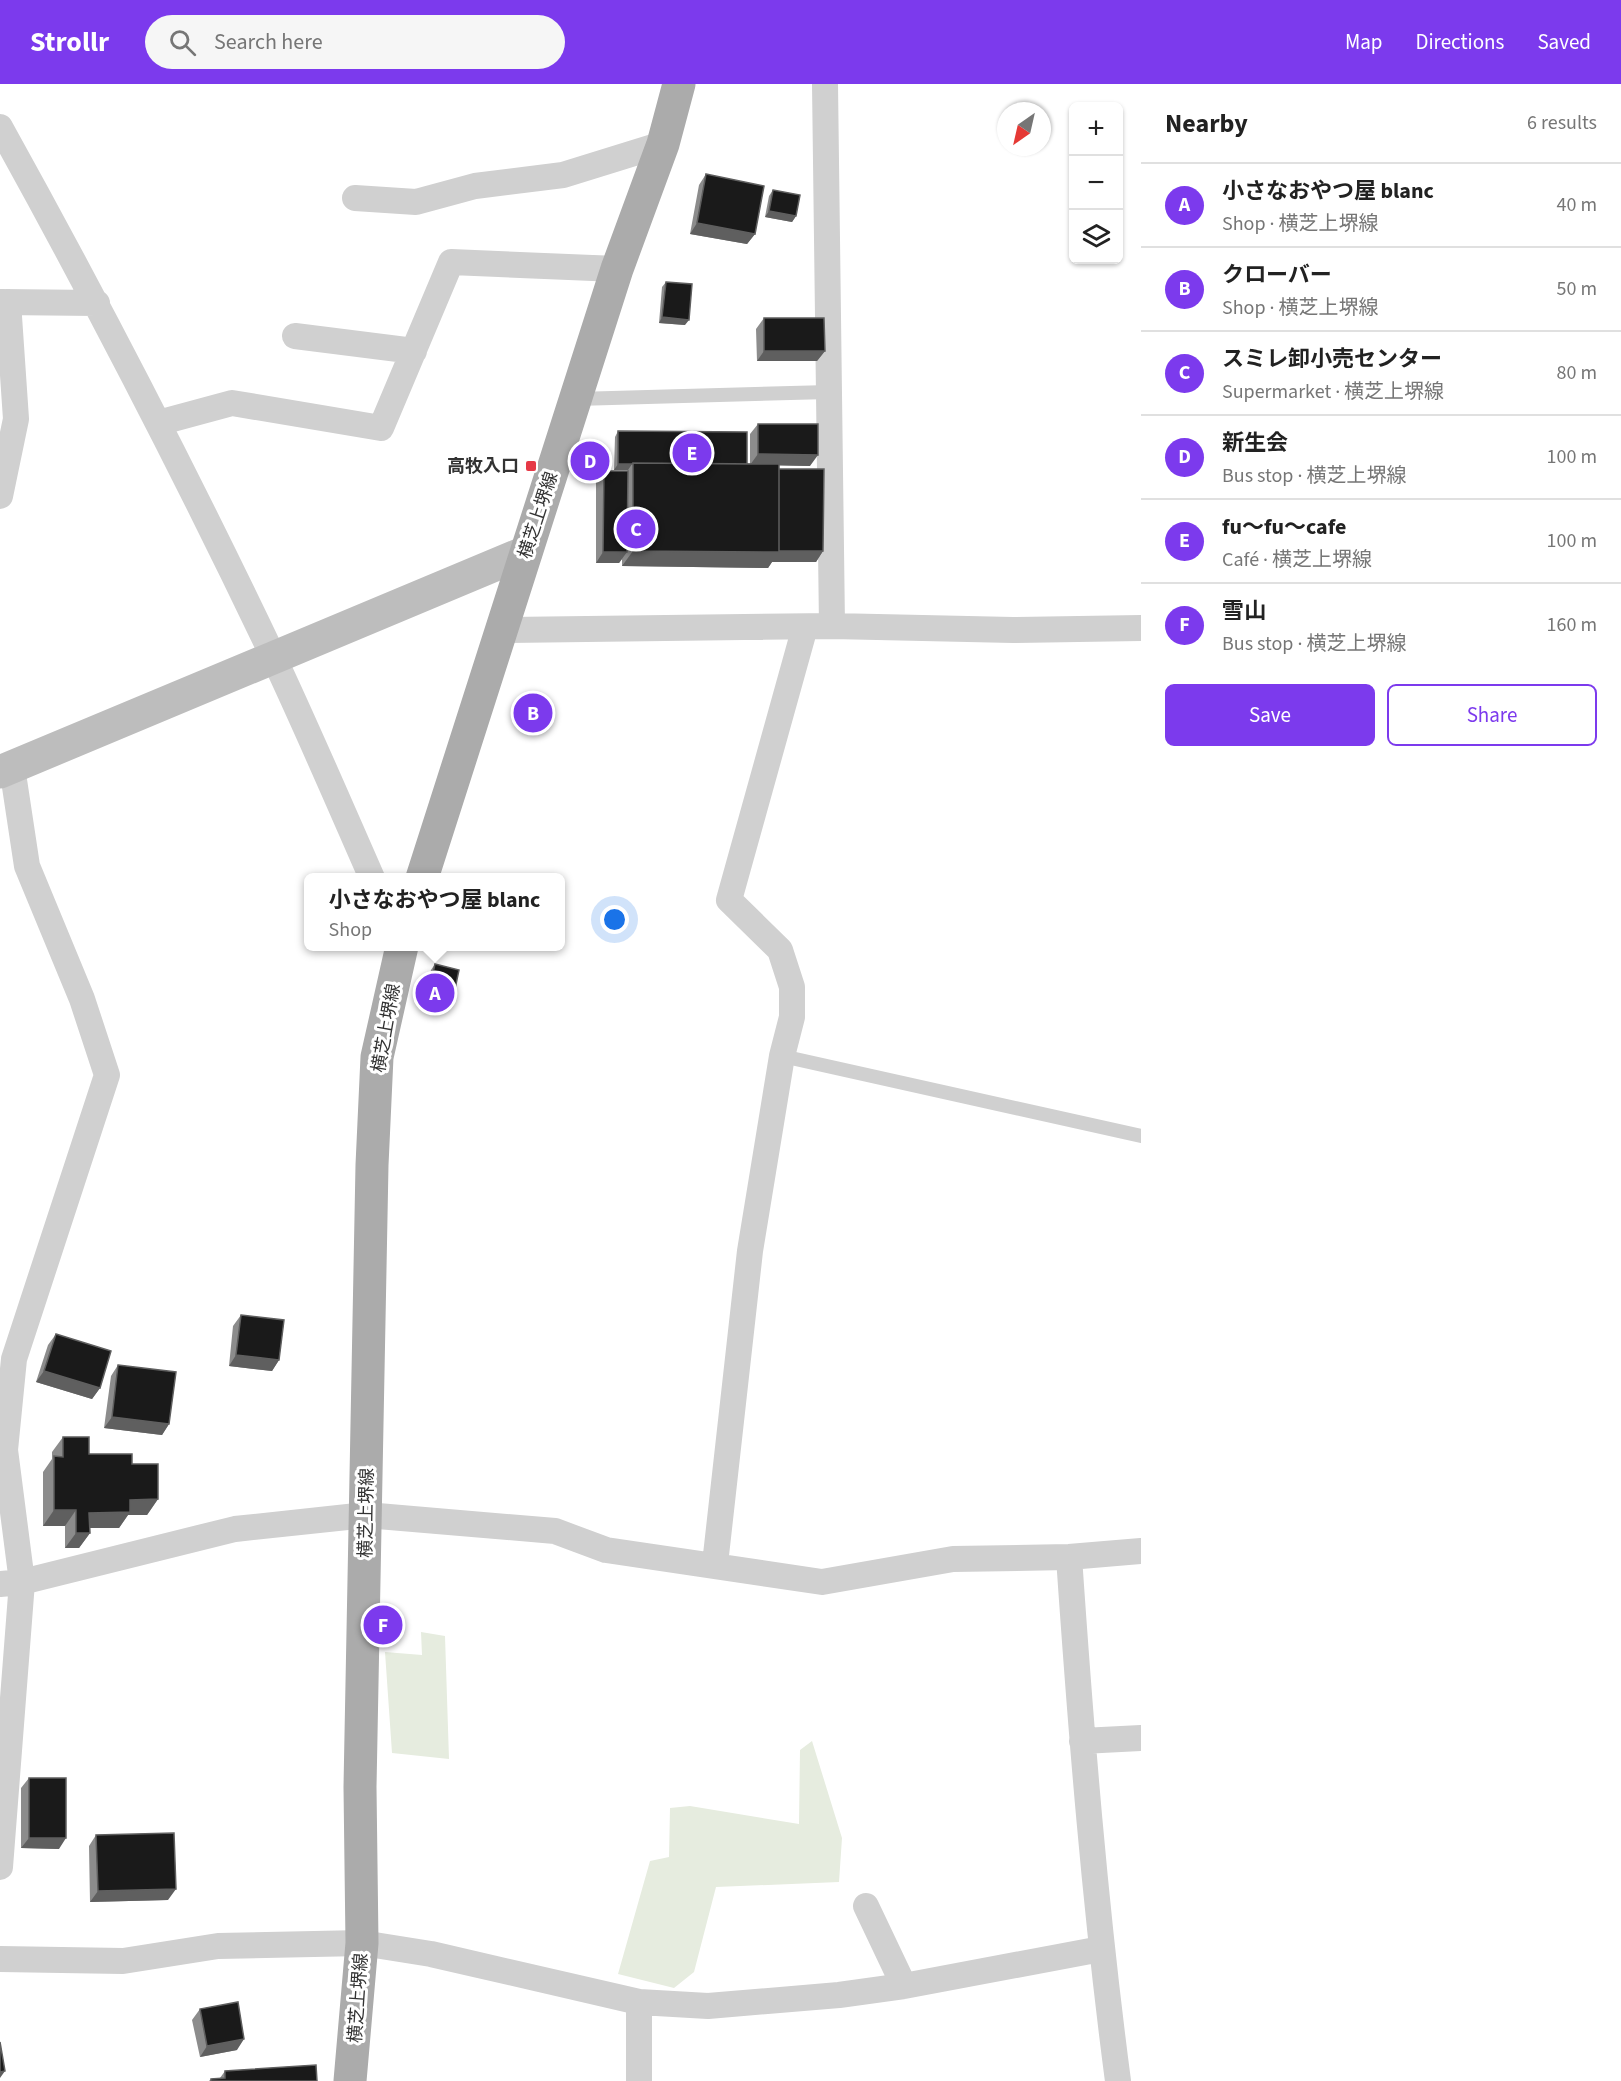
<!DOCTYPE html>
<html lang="en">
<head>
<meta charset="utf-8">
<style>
	:root { --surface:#fff; --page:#f6f6f6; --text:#222; --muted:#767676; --line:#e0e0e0; --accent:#7c3aed }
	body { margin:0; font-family:"Source Sans 3","Noto Sans JP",sans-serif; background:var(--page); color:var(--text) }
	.controls { position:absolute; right:18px; top:18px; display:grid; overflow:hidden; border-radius:9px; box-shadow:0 2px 4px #0004 }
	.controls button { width:54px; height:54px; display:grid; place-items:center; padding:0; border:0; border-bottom:2px solid var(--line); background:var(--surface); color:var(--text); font:30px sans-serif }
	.compass { position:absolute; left:997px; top:18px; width:54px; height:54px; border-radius:50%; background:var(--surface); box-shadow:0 2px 4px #0004; rotate:214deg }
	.you { position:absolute; left:615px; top:836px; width:21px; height:21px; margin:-15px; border:4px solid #fff; border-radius:50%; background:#1a73e8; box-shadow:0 0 0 9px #1a73e833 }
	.badge { display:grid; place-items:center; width:39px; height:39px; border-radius:50%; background:var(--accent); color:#fff; font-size:20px; font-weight:700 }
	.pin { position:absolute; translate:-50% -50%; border:3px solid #fff; box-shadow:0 2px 6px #0006 }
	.popup { position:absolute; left:304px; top:789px; width:261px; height:78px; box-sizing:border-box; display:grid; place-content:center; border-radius:9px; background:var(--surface); filter:drop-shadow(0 2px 4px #0005); font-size:20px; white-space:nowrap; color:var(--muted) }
	.popup b { font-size:22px; color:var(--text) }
	.popup::after { content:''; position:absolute; left:50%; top:100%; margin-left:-12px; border:12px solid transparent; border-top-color:var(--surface) }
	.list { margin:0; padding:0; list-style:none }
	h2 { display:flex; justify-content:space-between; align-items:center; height:78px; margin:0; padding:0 24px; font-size:26px }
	h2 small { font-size:20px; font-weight:400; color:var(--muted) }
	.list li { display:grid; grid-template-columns:39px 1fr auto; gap:18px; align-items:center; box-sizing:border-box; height:84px; padding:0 24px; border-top:2px solid var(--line) }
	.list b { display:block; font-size:22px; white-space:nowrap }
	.list p { margin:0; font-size:20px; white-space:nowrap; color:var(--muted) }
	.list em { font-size:20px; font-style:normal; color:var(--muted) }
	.actions { display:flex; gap:12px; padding:18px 24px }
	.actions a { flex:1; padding:14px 0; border:2px solid var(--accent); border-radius:9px; text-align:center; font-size:21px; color:var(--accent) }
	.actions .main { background:var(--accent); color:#fff }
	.icon { flex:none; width:33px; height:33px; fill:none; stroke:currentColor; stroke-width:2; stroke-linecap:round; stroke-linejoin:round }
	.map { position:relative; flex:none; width:1141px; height:1997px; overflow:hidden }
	header { display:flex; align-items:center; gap:36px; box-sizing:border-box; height:84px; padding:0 30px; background:var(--accent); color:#fff }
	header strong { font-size:28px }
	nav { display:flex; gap:33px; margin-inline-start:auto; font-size:21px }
	.search { width:420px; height:54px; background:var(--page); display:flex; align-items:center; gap:15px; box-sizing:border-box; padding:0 21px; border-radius:33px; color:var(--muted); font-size:22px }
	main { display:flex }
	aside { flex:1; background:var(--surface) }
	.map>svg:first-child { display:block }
</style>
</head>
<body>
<header>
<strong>Strollr</strong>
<div class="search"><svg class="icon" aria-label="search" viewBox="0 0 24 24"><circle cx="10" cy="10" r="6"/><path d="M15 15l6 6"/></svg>Search here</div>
<nav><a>Map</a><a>Directions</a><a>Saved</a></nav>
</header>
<main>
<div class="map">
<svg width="1141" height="1997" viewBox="0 0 1141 1997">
	<rect width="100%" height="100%" fill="#fff"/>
	<path fill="#e6ecdf" d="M421,1548l24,4 4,123 -57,-6 -7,-101 37,3z
		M812,1657l30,97 -3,44 -123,5 -22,85 -20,16 -56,-14 32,-113 19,-4 1,-49 20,-2 109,18 1,-74z"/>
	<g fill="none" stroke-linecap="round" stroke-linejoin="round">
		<path stroke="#d0d0d0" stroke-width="14" d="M576,315l253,-7
			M782,972l359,80"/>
		<path stroke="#d0d0d0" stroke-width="26" d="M825,0l7,542
			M0,43c96,173 187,349 272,527 35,74 67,149 100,224
			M355,114l61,4 59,-16 88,-11 100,-31
			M0,218l97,1
			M295,252l119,15
			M158,339l74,-20 149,25 70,-166 166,7
			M0,412l16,-77 -8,-117
			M502,546l330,-4 181,4 128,-2
			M1069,1473c12,175 26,350 49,524
			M715,1480l35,-313 32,-195 10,-39v-30l-12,-37 -51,-50 76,-273
			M0,1500l22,-2 213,-53 131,-14 189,16 51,19 216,32 131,-23 116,-2 72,-6
			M1082,1657l59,-3
			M0,1783l22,-285 -17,-132 9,-91 93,-284 -25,-76 -55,-133 -15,-99
			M866,1822l38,80
			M0,1875l123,2 95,-15 144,-3 69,11 208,48 69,4 131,-11 65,-9 197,-37
			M639,1997v-79"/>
		<path stroke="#bdbdbd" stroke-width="33" d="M0,688l526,-220"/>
		<path stroke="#ababab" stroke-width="33" d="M422,794l195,-609 46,-125 16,-60
			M350,1997l12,-138 -2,-156 12,-622 5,-108 25,-111"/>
	</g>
	<path fill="#8c8c8c" d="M706,90l49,60 -8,10 -57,-10 9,-49z
		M773,106l23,26 -4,6 -27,-5 4,-21z
		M666,198l19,43 -26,-2 3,-36z
		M764,234l61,33 -8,10h-60l-1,-32z
		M758,340l52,42 -31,-1v4l44,82 -7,11h-44l-4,6 -146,-2v-7l-3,4h-23v-81l8,-11h23l1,-1h-14l1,-33 3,-6 129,33h3v-30z
		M435,880l13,44 -24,-5 7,-33z
		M241,1231l38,45 -7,11 -43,-5 4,-40z
		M56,1250l44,54 -8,11 -56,-17 12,-37z
		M118,1281l51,59 -7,11 -58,-7 7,-52z
		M63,1353l26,17 43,10 26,35 -11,16h-19l-9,13h-29v5l-11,15h-14v-22h-22v-54l9,-13v-7z
		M29,1694l30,71 -38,-1v-60z
		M96,1751l72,65 -78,2 -1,-56z
		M200,1925l37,41 -37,7 -8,-37z
		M225,1987l92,10h-108l2,-2 9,-1z"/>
	<path fill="#5f5f5f" d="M769,127l27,5 -4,6 -27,-5z
		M697,139l58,11 -8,10 -57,-10z
		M662,233l27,3 -4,5 -26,-2z
		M764,267h61l-8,10h-60z
		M758,370l60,1 -8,11 -60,-1z
		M618,380h14l-4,6h-14z
		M633,467h190l-7,11h-44l-4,6 -146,-2z
		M603,468h24l-8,11h-23z
		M428,913l24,6 -4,5 -24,-5z
		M236,1271l43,5 -7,11 -43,-5z
		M44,1287l56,17 -8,11 -56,-17z
		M112,1333l57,7 -7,11 -58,-7z
		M158,1415l-11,16h-19l-9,13h-41l11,-15 41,-13z
		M54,1426h22l-11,16h-22z
		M76,1449h14l-11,15h-14z
		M29,1754h37l-7,11 -38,-1z
		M176,1805l-8,11 -78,2 8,-11z
		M244,1955l-7,11 -37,7 7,-11z
		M5,1987l-5,7v-6z"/>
	<path fill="#1a1a1a" stroke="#5f5f5f" stroke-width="1.5" d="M706,90l58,12 -9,48 -58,-11z
		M773,106l27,5 -4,21 -27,-5z
		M666,198l26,2 -3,36 -27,-3z
		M764,234h60l1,33h-61z
		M758,340h60v31l-60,-1z
		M618,347l129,1v32l-114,-1 -1,1h-14z
		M633,379l146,1v88l-146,-1z
		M779,385h45l-1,82h-44z
		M604,387h24l-1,81h-24z
		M435,880l24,6 -7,33 -24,-6z
		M241,1231l43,5 -5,40 -43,-5z
		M56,1250l55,17 -11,37 -56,-17z
		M118,1281l58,7 -7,52 -57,-7z
		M63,1353h26v17h43v10h26v35l-28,1v12l-41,1 1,20h-14v-23h-22v-54l9,1z
		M29,1694h37v60h-37z
		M174,1749l2,56 -78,2 -2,-56z
		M238,1918l6,37 -37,7 -7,-37z
		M0,1958l5,29 -5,1z
		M316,1981l1,16h-106v-2l14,-1v-7z"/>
	<rect fill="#e63946" stroke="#fff" stroke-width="2" x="525" y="376" width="12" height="12" rx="3"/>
	<g text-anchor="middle" stroke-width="6" stroke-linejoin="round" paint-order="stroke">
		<g font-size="18" font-weight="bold" fill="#333" stroke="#fff" text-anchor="end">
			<text x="519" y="388">高牧入口</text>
		</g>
		<g font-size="18" fill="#333" stroke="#fff">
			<text transform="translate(538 431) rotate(-72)" y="6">横芝上堺線</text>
			<text transform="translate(386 944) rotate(-80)" y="6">横芝上堺線</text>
			<text transform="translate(366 1429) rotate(-89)" y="6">横芝上堺線</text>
			<text transform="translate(358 1914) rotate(-86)" y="6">横芝上堺線</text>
		</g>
	</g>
</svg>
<div class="controls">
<button>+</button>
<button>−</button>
<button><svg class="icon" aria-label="layers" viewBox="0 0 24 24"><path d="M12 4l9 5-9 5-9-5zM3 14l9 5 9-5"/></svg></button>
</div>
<svg class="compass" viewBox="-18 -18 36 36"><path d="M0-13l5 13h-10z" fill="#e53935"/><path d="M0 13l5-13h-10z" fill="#767676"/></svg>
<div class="you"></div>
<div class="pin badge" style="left:435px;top:909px">A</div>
<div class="popup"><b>小さなおやつ屋 blanc</b>Shop</div>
<div class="pin badge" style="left:533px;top:629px">B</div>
<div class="pin badge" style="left:636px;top:445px">C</div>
<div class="pin badge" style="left:590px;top:377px">D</div>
<div class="pin badge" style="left:692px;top:369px">E</div>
<div class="pin badge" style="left:383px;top:1541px">F</div>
</div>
<aside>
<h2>Nearby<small>6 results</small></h2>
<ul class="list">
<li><span class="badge">A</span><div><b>小さなおやつ屋 blanc</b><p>Shop · 横芝上堺線</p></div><em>40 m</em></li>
<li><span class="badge">B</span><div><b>クローバー</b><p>Shop · 横芝上堺線</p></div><em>50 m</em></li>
<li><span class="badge">C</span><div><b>スミレ卸小売センター</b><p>Supermarket · 横芝上堺線</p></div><em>80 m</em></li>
<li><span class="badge">D</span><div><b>新生会</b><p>Bus stop · 横芝上堺線</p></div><em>100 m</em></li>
<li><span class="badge">E</span><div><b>fu～fu～cafe</b><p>Café · 横芝上堺線</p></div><em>100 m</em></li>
<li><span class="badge">F</span><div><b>雪山</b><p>Bus stop · 横芝上堺線</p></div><em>160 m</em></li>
</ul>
<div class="actions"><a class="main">Save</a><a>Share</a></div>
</aside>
</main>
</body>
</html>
